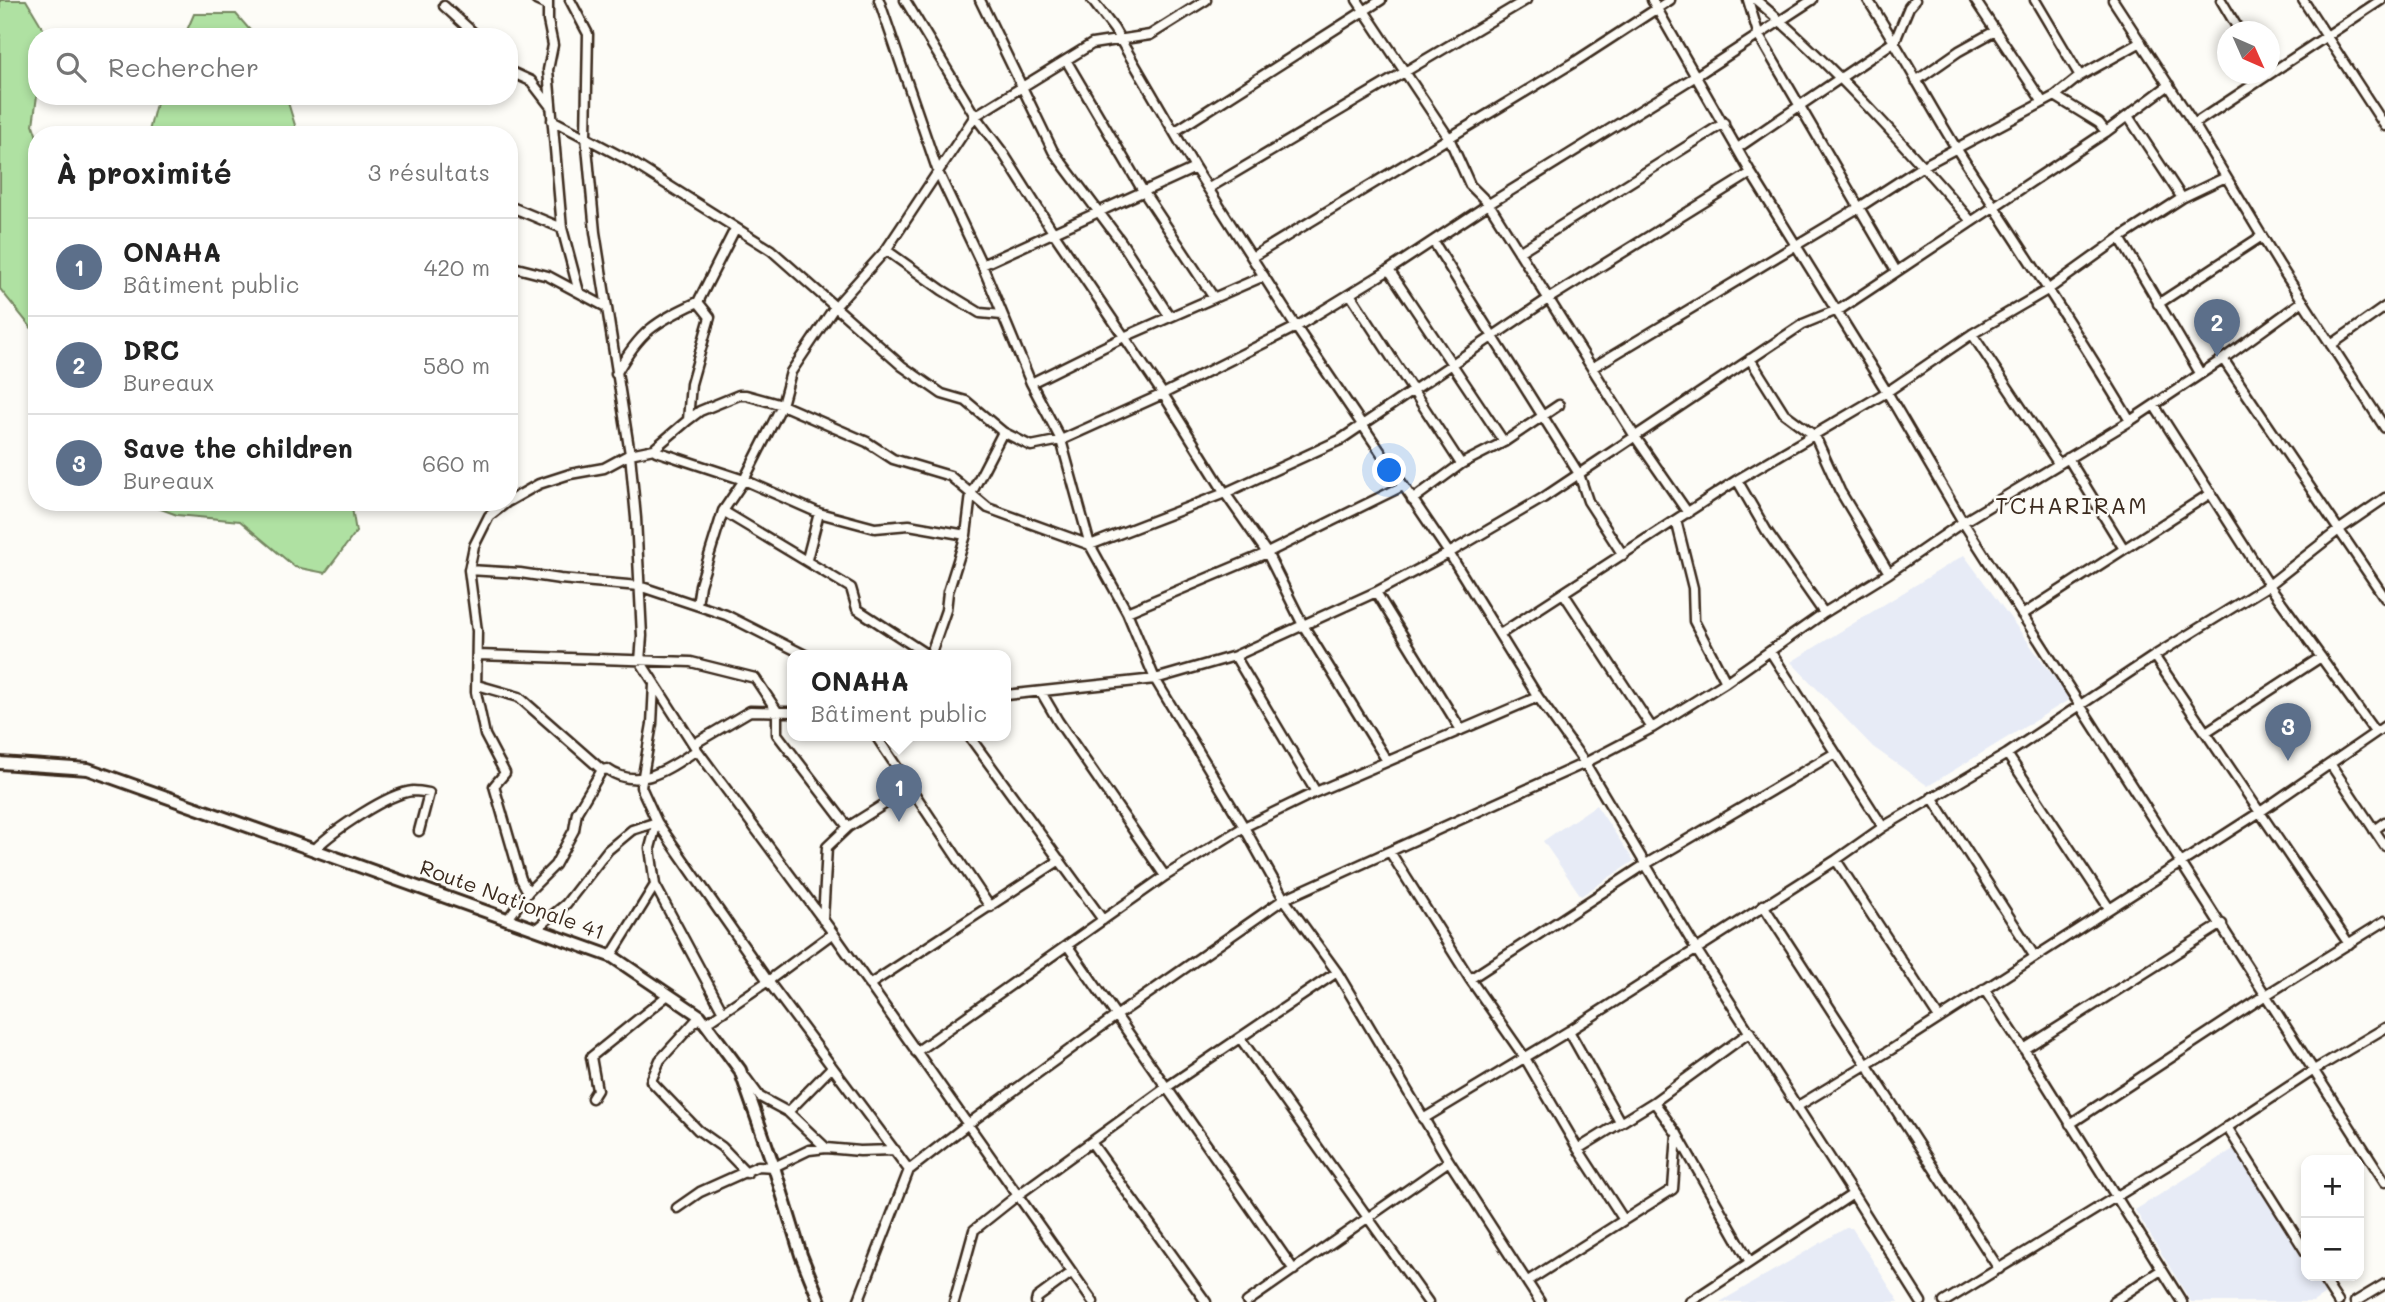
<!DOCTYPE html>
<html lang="fr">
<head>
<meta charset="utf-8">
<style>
	:root { --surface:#fff; --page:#f2f2f2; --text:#222; --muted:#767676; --line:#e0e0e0; --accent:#b45309 }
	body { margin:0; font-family:Mali,sans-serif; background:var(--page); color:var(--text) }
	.controls { position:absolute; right:21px; bottom:21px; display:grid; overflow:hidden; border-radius:14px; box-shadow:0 4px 10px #0003 }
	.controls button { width:63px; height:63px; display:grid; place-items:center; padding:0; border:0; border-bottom:2px solid var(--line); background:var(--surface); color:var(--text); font:35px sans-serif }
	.compass { position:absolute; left:2217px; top:21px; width:63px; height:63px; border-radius:50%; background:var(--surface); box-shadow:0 4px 10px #0003; rotate:135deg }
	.you { position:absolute; left:1390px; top:471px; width:24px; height:24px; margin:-18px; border:5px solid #fff; border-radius:50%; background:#1a73e8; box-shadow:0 0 0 10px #1a73e833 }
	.badge { display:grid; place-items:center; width:46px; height:46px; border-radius:50%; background:var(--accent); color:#fff; font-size:23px; font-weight:700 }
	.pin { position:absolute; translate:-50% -58px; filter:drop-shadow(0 2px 4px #0008) }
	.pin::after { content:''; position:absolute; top:37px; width:24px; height:21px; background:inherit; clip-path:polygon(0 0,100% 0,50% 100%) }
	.popup { position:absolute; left:787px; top:650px; width:224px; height:91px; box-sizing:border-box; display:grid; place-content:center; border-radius:14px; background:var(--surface); filter:drop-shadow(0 2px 5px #0005); font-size:23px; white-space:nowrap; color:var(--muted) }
	.popup b { font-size:26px; color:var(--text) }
	.popup::after { content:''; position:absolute; left:50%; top:100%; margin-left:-14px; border:14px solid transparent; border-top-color:var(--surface) }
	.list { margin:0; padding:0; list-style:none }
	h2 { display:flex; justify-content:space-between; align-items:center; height:91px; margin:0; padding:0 28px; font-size:30px }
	h2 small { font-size:23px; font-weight:400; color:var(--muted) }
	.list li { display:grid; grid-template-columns:46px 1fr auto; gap:21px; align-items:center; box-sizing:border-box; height:98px; padding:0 28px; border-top:2px solid var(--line) }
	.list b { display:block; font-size:26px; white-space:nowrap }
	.list p { margin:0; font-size:23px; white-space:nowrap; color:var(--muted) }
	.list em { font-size:23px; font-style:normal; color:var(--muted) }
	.icon { flex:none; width:38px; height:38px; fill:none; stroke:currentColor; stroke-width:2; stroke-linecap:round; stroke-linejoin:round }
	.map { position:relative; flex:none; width:2385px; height:1302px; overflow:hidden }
	.search { position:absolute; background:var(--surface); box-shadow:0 4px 10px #0003; left:28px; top:28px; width:490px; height:77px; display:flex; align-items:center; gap:18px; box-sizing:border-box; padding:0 24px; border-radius:28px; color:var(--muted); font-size:26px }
	.panel { position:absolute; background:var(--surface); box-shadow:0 4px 10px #0003; left:28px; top:126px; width:490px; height:385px; border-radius:28px }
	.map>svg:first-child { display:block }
</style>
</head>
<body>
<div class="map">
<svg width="2385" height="1302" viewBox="0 0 2385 1302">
	<rect width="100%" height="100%" fill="#fdfcf7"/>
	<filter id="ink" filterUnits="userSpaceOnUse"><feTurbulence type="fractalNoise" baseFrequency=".0143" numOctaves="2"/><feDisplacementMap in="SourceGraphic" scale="14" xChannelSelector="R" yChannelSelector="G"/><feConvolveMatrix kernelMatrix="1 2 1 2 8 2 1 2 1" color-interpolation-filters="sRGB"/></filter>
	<g filter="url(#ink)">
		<path fill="#e7ebf6" d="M1964,555l106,144 -142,87 -55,-39 -82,-85z
			M1596,805l38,56 -53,35 -38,-55z
			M2235,1148l71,116v12h8l11,18 -12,8h-122l-56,-92z
			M1846,1228h6l47,74h-179z"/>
		<path fill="#afe1a2" stroke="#758660" stroke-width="2" d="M0,0h26l21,35 -10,2v59l-4,29 4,12v198l-37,-46z
			M194,14h42l20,23h-72z
			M158,96h128l12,39h-150z
			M142,502h209l5,30 -31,41 -30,-6 -55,-46 -63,-6z"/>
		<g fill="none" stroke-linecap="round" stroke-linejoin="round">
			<defs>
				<path id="minor" d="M536,0l11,5
					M548,0v21l5,24 -5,25 14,158 17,64
					M570,0l18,34 -2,102 9,96 35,222 6,64 6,118 -2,25 57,89 136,183 260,369
					M879,0l59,172 44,93 49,118 30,57 29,105 37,67 28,67 89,148 40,72 53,73 112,189 91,141
					M905,0l70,116 28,37 50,79 110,162 62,99 42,60 36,72 84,136
					M980,0l73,151 69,92 48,74
					M1092,0l22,29 81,139 101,159 153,226 89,144 47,66 111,186 157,245
					M1357,0l92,138 21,47 19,19 147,234 52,75
					M1652,0l99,173 136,219 76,130 422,660
					M1748,0l11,36 137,235
					M1756,0c78,66 148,144 215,221
					M1868,0c32,49 59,101 90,151 58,90 118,178 172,270
					M1975,0l67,101
					M2035,0l45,76
					M2113,0l81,124 86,142 105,162
					M2221,0l19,32
					M2303,0l82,126
					M444,6l34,31
					M1066,60l77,131 71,107
					M509,71l22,10 20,26
					M1916,81l43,-30 36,-20
					M2055,96l44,27 7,9
					M2128,116l54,82
					M552,120l76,40 143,90 131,116 40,28 24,7 37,31 28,14 30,-6 102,-46 133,-67 93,-57 100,-66 207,-128 116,-76
					M2194,124l187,-124
					M1174,132l207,-132
					M1739,147l156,-106 14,-34 6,-7
					M1209,188l317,-188
					M509,206l53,22
					M2120,238l80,135
					M1433,241l146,233 9,27 35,54
					M886,250l56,40 38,23 22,2
					M1519,252l205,-129
					M1252,257l324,-196 94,-61
					M982,265l213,-97
					M509,266l39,10 58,31
					M1389,270l115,172
					M1350,294l111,170
					M2158,304l104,-68
					M1972,334l86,129
					M2331,345l54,-38
					M1750,359l34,54 31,23 25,55 49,82
					M2223,359l162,239
					M1592,368l266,-160 65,-42 132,-70 25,-20 61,-34
					M616,374c24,-43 39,-52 82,-72
					M1031,383l93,-46 140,-61
					M2154,405l115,180 106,147
					M688,420l12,-9 39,-16h7l36,10 85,37 26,17 57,17 38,32 102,37 135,-52 115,-53 208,-141 203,-126
					M654,449l2,2 88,29 75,33 56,15 34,-3 57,10
					M2068,458l56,91
					M1737,480l29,50 58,83
					M1412,500l49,-36 43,-22 55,-37
					M509,501l30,-17 31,-10 34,-6 26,-14 24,-5 34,-29 3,-36 19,-67 -12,-15 37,-73
					M723,511l128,77 6,21 72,47
					M1676,520l17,68 1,33 32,61
					M807,559l12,-46
					M469,570l5,-24 15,-30 18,-14
					M1376,592l85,138
					M1564,594l88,134
					M697,605l3,-20 23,-74 21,-31 38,-75 9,-33 43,-64 52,-58 89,-134 117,-72 58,-9 56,-35
					M1127,612l140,-59 136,-67
					M2022,615l189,-122
					M1500,634l237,-154 150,-88 85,-58 77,-45 71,-51 62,-40 44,-21
					M1770,651l113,176
					M477,655l214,7 64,16 22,33v23l71,93
					M930,656l16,-46 2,-18 18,-57 5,-41 32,-62
					M1235,656l81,136
					M2154,656l195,288
					M654,684l-2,40 -11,63 16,35 111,159 141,189
					M477,685l42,12 83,73
					M1041,692l17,29 107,155
					M1006,695l149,-16 80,-23 141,-64 73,-39 94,-55 260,-174 39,-16 264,-176 63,-47
					M2206,732l115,-75
					M876,736l114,171
					M969,736l134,184
					M694,744l56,-33 42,1
					M2007,754l102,154
					M2331,765l54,81
					M1932,797l103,160
					M657,822l-7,26 5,37 68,127
					M2374,830l11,-8
					M315,849c18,-18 73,-56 98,-58 5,0 11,1 16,2l-10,38
					M1390,852l80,127 55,79 53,91 46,71
					M1836,860l103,158
					M528,892l-7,-13 -27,-93 11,-13 -20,-38 -9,-43 1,-61 -8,-61 51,3 40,6 79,7 87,29 81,41
					M1763,905l236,364
					M507,920l21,-28 27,-27 19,-35 3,-18 25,-42 5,-1c32,23 62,-1 90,-19
					M823,920l4,-73 21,-20 62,-39
					M536,929l30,-25 42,-54 24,-20 25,-8
					M1067,945l227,325
					M611,956l44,-71
					M1470,979l176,-115 189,-111
					M869,985l191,-125
					M1984,989l40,60 198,-125
					M700,1016l-40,44 -9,21 47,49 24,17 25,26
					M705,1024l63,-43 65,-48
					M1569,1031l51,91
					M1240,1038l188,264
					M2024,1049l158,253
					M916,1052l249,-176 79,-49 72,-35 222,-95
					M746,1078l14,19 28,15 38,36
					M592,1098l5,-8 -6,-33 77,-62
					M1654,1102l23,32 73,128
					M1798,1106l94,-57 368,-237 125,-86
					M788,1112l44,-45
					M1423,1119l146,-88 267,-171 47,-33 124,-73 147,-98 115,-71 71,-56 45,-31
					M2070,1124l196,-129 119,-74
					M2227,1127l79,125
					M1091,1142l115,160
					M1578,1149l76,-47 96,-70
					M677,1208l23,-16 58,-26 16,1 35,-17 17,-2 34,3 35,-1
					M2321,1276l17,26
					M1528,1281l145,-92 4,-55
					M858,1302l51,-132 59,-46 148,-108 168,-117 301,-136 67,-35 74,-46 98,-69 65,-40 74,-51 167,-101 93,-62 80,-58
					M954,1302l20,-72 44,-35 149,-108 170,-115
					M1036,1302l1,-4 34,-25
					M1247,1302l202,-141
					M1690,1302l163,-108 68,108
					M1944,1302l255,-156 115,-76 71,-42
					M2113,1302l48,-32
					M2355,1302l30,-18"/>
				<path id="tertiary" d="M0,763l88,6 525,188 87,59 40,54 34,97 27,88 19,47"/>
			</defs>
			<use href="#minor" stroke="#3b2a1e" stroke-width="13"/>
			<use href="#tertiary" stroke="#3b2a1e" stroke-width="16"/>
			<use href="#minor" stroke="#fdfcf7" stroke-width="8"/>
			<use href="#tertiary" stroke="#fdfcf7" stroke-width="10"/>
		</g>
	</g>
	<g text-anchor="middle" stroke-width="5" stroke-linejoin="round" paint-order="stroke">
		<g font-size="21" fill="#3b2a1e" stroke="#fdfcf7">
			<text transform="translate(512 900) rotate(20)" y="7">Route Nationale 41</text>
		</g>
		<g font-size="23" letter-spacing="2" fill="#3b2a1e" stroke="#fdfcf7">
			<text x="2072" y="514">TCHARIRAM</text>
		</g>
	</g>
</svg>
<div class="controls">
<button>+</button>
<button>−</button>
</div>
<svg class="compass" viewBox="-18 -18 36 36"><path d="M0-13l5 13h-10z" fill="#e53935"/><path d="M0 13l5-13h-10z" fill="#767676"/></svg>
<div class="you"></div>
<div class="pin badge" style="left:899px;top:822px;background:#5c6f8a">1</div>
<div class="popup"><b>ONAHA</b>Bâtiment public</div>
<div class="pin badge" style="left:2217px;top:357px;background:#5c6f8a">2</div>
<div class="pin badge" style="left:2288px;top:761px;background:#5c6f8a">3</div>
<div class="search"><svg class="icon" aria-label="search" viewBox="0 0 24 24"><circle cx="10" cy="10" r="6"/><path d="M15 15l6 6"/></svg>Rechercher</div>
<section class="panel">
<h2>À proximité<small>3 résultats</small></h2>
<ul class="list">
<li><span class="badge" style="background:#5c6f8a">1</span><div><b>ONAHA</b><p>Bâtiment public</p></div><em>420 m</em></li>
<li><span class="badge" style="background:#5c6f8a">2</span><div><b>DRC</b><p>Bureaux</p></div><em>580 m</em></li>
<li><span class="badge" style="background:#5c6f8a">3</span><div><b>Save the children</b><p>Bureaux</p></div><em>660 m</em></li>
</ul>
</section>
</div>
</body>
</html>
